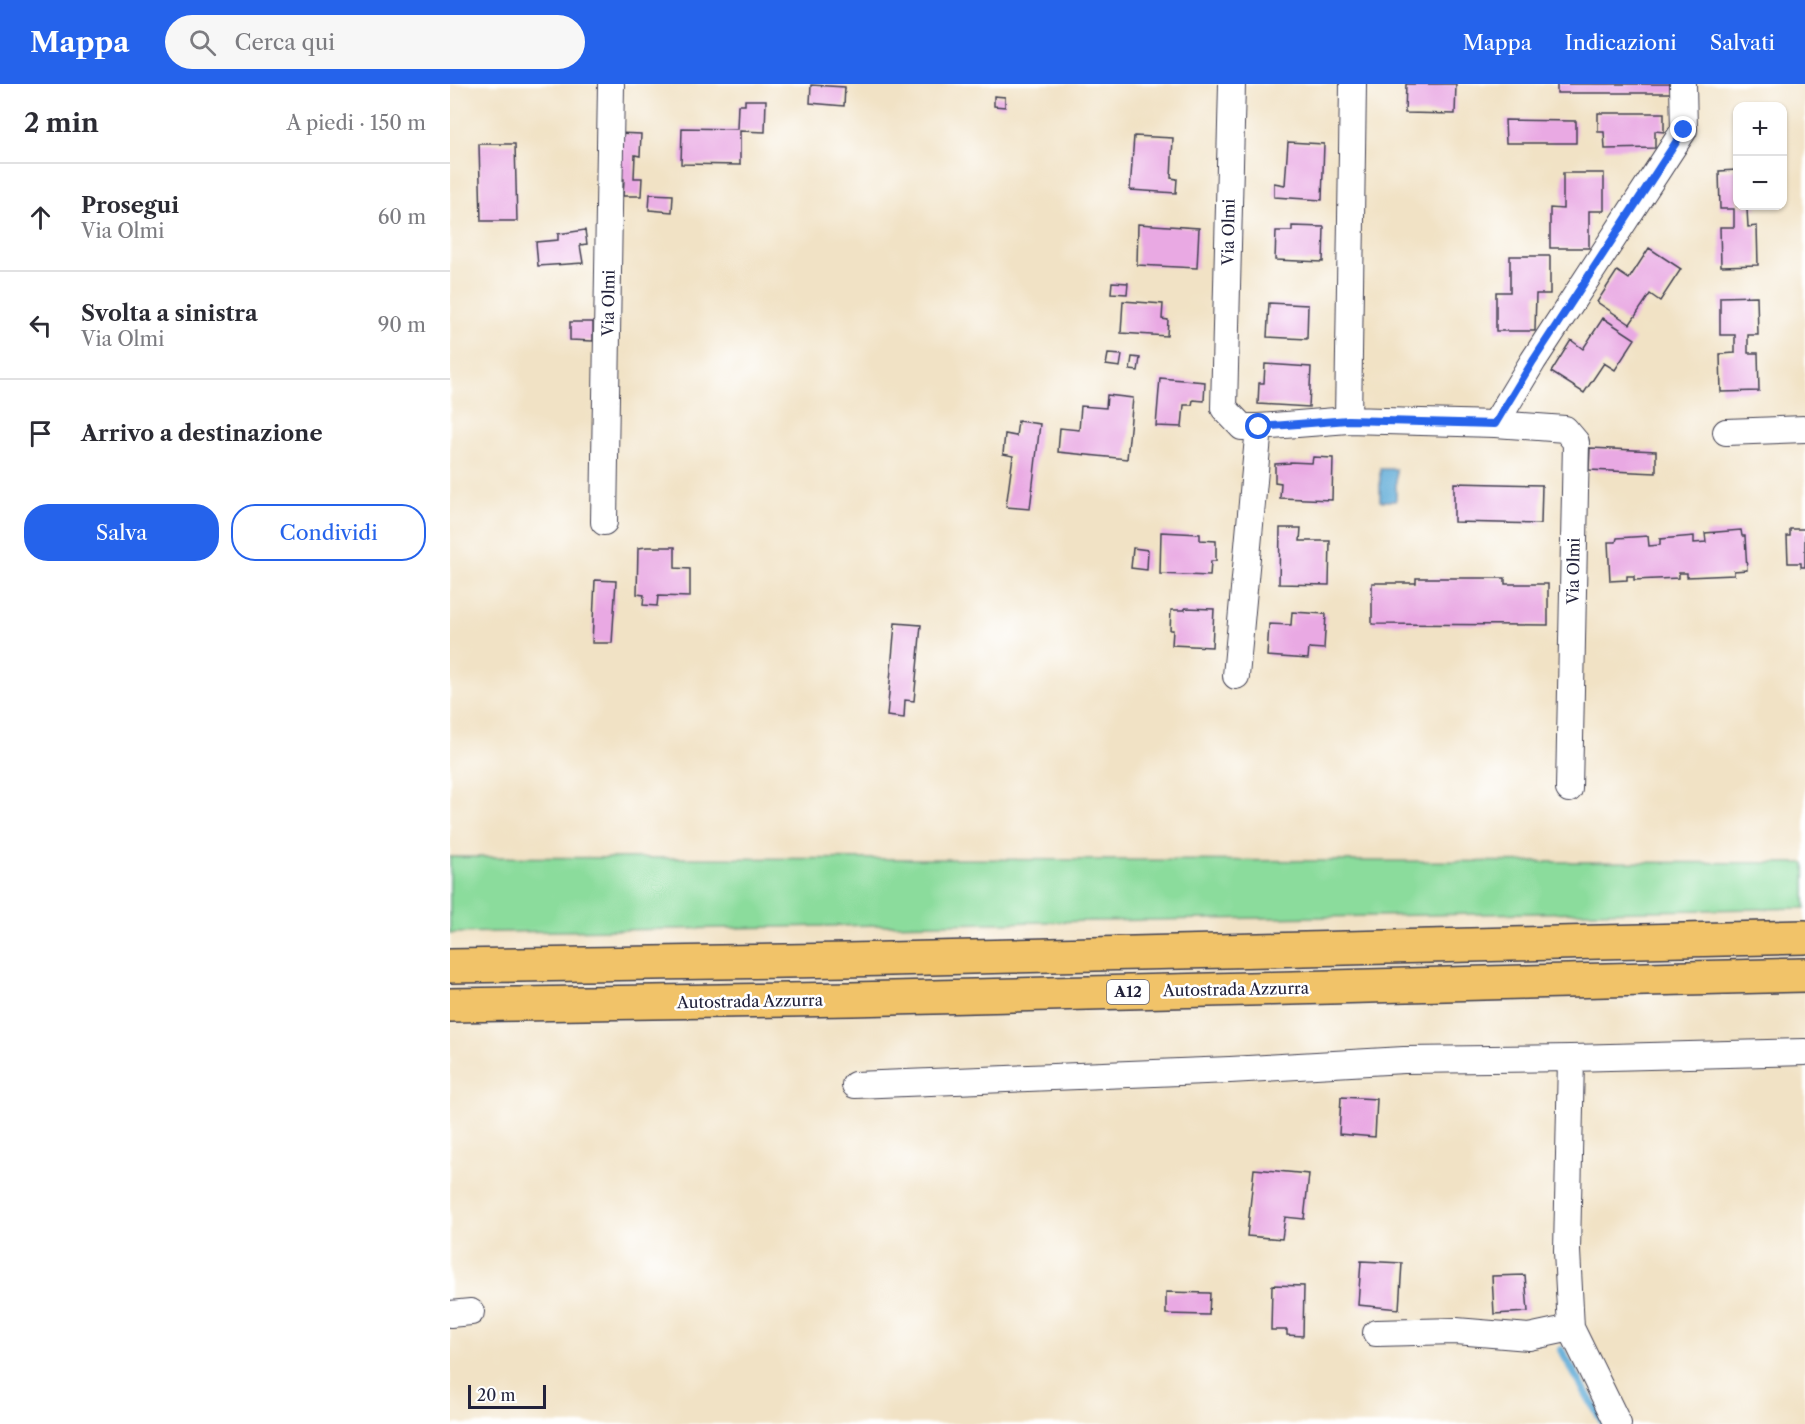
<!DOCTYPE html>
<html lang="it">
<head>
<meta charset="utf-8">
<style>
	:root { --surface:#fff; --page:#f7f7f7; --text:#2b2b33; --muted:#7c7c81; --line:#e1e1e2; --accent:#2563eb }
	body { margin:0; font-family:"Libre Caslon Text",serif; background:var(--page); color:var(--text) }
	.controls { position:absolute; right:18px; top:18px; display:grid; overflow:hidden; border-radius:12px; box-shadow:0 2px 4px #0004 }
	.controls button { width:54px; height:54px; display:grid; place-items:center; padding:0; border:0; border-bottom:2px solid var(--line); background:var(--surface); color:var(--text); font:30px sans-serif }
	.scale { position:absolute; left:18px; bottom:15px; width:78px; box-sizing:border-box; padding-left:6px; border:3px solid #22223b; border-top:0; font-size:16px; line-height:21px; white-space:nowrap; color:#22223b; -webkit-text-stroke:4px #fff; paint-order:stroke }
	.stop { position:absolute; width:18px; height:18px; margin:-14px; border:4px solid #2563eb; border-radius:50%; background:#fff }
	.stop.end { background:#2563eb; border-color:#fff; box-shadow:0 2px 6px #0008 }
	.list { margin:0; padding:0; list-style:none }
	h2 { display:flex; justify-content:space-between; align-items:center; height:78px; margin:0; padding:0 24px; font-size:26px }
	h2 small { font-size:20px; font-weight:400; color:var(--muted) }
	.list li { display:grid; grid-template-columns:39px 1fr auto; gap:18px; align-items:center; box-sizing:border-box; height:108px; padding:0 24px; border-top:2px solid var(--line) }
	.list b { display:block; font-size:22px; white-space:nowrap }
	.list p { margin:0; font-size:20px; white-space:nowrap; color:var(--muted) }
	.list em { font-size:20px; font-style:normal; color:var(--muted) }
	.actions { display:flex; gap:12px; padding:18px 24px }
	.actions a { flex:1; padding:14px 0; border:2px solid var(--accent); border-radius:24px; text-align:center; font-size:21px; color:var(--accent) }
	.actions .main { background:var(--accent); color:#fff }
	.icon { flex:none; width:33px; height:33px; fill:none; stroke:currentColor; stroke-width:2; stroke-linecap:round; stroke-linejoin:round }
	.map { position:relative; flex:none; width:1355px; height:1340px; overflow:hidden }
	header { display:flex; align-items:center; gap:36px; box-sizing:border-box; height:84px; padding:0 30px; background:var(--accent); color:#fff }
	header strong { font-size:28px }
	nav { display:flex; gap:33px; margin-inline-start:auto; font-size:21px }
	.search { width:420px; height:54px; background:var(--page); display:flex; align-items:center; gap:15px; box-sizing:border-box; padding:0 21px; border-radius:33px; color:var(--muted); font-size:22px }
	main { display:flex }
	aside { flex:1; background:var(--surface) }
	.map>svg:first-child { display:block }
</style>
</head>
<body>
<header>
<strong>Mappa</strong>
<div class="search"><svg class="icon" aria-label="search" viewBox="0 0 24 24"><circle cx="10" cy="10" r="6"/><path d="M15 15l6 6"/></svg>Cerca qui</div>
<nav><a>Mappa</a><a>Indicazioni</a><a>Salvati</a></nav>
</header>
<main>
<aside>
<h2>2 min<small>A piedi · 150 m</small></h2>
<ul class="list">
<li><svg class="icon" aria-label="ahead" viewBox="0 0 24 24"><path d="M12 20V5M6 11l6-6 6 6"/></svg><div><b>Prosegui</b><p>Via Olmi</p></div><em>60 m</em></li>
<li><svg class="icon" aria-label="left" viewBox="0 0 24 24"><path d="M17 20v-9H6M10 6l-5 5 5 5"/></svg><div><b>Svolta a sinistra</b><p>Via Olmi</p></div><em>90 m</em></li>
<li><svg class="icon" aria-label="arrive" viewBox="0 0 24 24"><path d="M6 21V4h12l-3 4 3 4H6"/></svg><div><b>Arrivo a destinazione</b></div></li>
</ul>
<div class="actions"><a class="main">Salva</a><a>Condividi</a></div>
</aside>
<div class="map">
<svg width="1355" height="1340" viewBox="0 0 1355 1340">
	<rect width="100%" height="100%" fill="#fff"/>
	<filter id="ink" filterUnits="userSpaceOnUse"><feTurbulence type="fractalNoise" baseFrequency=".0167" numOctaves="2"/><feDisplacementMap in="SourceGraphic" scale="12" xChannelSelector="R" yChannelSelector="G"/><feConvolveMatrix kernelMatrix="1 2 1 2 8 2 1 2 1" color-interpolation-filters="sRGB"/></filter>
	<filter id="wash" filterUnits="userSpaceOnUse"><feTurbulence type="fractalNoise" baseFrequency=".008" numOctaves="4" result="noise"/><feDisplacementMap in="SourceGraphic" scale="24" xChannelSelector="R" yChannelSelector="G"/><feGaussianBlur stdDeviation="1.35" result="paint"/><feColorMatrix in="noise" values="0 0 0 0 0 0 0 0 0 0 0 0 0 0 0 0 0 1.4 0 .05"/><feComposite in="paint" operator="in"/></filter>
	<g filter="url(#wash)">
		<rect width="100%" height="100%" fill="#f1e2c5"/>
		<path fill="#8bdc9c" stroke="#567f6c" stroke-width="1.5" d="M0,773l1355,6v45l-1355,25z"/>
		<path fill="#5daad6" stroke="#406688" stroke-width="1.5" d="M930,385h16v32h-16z"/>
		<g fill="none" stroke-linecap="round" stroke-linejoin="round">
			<path stroke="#5daad6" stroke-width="8" d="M1111,1266l43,74"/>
		</g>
		<g id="blocks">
			<path fill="#e9a9e3" d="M956,0h50l-1,30 -50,-1z
				M1107,0h118v9h-118z
				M361,1l34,2 -1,19 -34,-3z
				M544,12l11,1v10l-11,-1z
				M295,16h21l-1,32 -25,-1v34l-59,-1 1,-36 55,1 1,-24h7z
				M1148,29h66v19l-9,-1v17l-50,1 -1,-17h-6z
				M1055,36l71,1v22h-70z
				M167,49l24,1 -1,22 -5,-1 -1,23h8l-1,18h-18l1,-17h-10z
				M684,52l39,2 -2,40 6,1 -1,14 -46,-3z
				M838,58l36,2 -2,56 -48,-3v-14l11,2z
				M29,60h36l2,77h-36z
				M1287,86v36h20l1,2 -11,1 1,18 9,-1 1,39 -37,1 -1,-39h14v-18h-14l-1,-38z
				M1113,89h41v38h-15v37h-39v-40l13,1z
				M200,110l23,1 -1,17 -23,-2z
				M688,140l61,4 -2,40 -60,-3z
				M842,142l32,1 -1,35 -48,-2 1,-29h16z
				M135,146l2,14 -7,1 3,18 -45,3 -2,-24 22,-2v-6z
				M1199,164l32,21 -21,32 -10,-7 -20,30 -33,-22 20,-31 12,8z
				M1060,172h40v38h-14l-1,37h-39v-39h14z
				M662,198l16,1 -1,11 -16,-1z
				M1307,212l1,39h-10v18h10l1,38 -38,1 -1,-38 15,-1v-18h-15v-38z
				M673,217l40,3 -1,15 6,1 -1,16 -46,-3z
				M819,219l39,2 -1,34 -40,-2z
				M1153,234l32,21 -20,31 -11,-7 -20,30 -33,-21 20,-32 12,9z
				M120,238h23v19l-23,-1z
				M658,270l14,1 -2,12 -14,-2z
				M682,273l8,1 -2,13 -8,-1z
				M815,280l46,3 -2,40 -51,-3 1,-21h5z
				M710,294l45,4 -1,19 -11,-1 -1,5h-8l-2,22 -26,-1z
				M657,311l26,3 -6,61 -69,-7 2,-24 19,2 2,-24 25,2z
				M568,337l22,3 -10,85 -24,-2 7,-51 -10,-2 2,-20 11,2z
				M1140,364l66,3v22l-67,-3z
				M863,373l20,1 -1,42 -52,-2 1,-15 -6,-1v-18l15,-1v-1l22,1z
				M1004,399l88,2 -1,39 -87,-2z
				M830,444h21l-1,13h30l-1,44 -50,-1z
				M1340,445h15v38h-4v-4h-13l-1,-27h3z
				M1291,446l1,6h3l2,34 -13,1v4l-47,2v-4h-8v5l-45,2v-4h-7v4l-17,1 -2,-39h8l1,-4 31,-2 1,10 11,-1v-6l34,-3v7l12,-1 -1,-9z
				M711,448l39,2v6l16,1v20h-5l-1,15 -50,-2z
				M197,463h28v21l15,1v28l-32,-1 -1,10 -14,-1 1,-10 -7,-1 1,-46z
				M683,464l15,2 -1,20 -16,-2z
				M966,494h89v6h43v41l-176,-1v-41h44z
				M145,496l21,1 -4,62h-20z
				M735,524l29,1 -2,38 -40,-2 1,-15h-3l1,-20h14z
				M842,528l34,2 -2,35 -15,-1 -1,11 -41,-3 2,-32 22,1z
				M445,539l26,2 -7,76 -9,-1 -1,18 -17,-2z
				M891,1013l36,2 -2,38 -36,-3z
				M804,1085l55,5 -5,45 -19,-2 -3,22 -35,-3z
				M911,1177l41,2 -3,46 -41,-4z
				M1075,1191l3,37 -34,2 -2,-38z
				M822,1201l32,1 -1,50 -16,-1v-5h-16z
				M716,1208l44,1 -1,22 -43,-1z"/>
		</g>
	</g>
	<g filter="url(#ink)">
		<use href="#blocks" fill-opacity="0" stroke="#413f50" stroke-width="1.5"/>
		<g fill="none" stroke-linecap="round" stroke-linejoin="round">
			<defs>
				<path id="minor" d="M782,0l-8,324 18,19h17l89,-7 5,-336
					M898,336l147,4 70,5 11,13 -7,347
					M1045,340l38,-63 151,-231 -1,-46
					M1276,348l79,-3
					M154,438l7,-438
					M786,592l23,-249
					M1121,974l-4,193 4,77 47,96
					M405,1001l375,-15 174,-10 167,-2 234,-6
					M0,1230l21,-2
					M926,1249l80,-2 73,6 42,-9"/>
				<path id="highway" d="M0,882l397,-6 958,-23
					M0,921l402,-6 953,-24"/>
			</defs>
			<use href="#minor" stroke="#413f50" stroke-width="28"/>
			<use href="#highway" stroke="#413f50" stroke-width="36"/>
			<use href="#minor" stroke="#fff" stroke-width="26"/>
			<use href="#highway" stroke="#f1c369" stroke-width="33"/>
		</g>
	</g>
	<g fill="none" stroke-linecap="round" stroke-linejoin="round" filter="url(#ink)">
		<path stroke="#2563eb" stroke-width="8" d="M809,343l89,-7 147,4 38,-63 151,-231"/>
	</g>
	<g text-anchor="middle" stroke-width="5" stroke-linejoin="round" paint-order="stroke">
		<rect fill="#fff" stroke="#646476" stroke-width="1.5" x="657" y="896" width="42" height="24" rx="4.5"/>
		<g font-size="15" font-weight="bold" fill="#22223b">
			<text x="678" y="913">A12</text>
		</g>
		<g font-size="16" fill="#22223b" stroke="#fff">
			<text transform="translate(778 148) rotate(-89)" y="6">Via Olmi</text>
			<text transform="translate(158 219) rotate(-89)" y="6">Via Olmi</text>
			<text transform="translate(1123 487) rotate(-89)" y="6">Via Olmi</text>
			<text transform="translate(786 905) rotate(-1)" y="6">Autostrada Azzurra</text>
			<text transform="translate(300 917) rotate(-1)" y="6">Autostrada Azzurra</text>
		</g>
	</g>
</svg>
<div class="controls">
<button>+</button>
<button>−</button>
</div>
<div class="scale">20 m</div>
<div class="stop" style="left:809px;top:343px"></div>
<div class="stop end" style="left:1234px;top:46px"></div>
</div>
</main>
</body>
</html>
